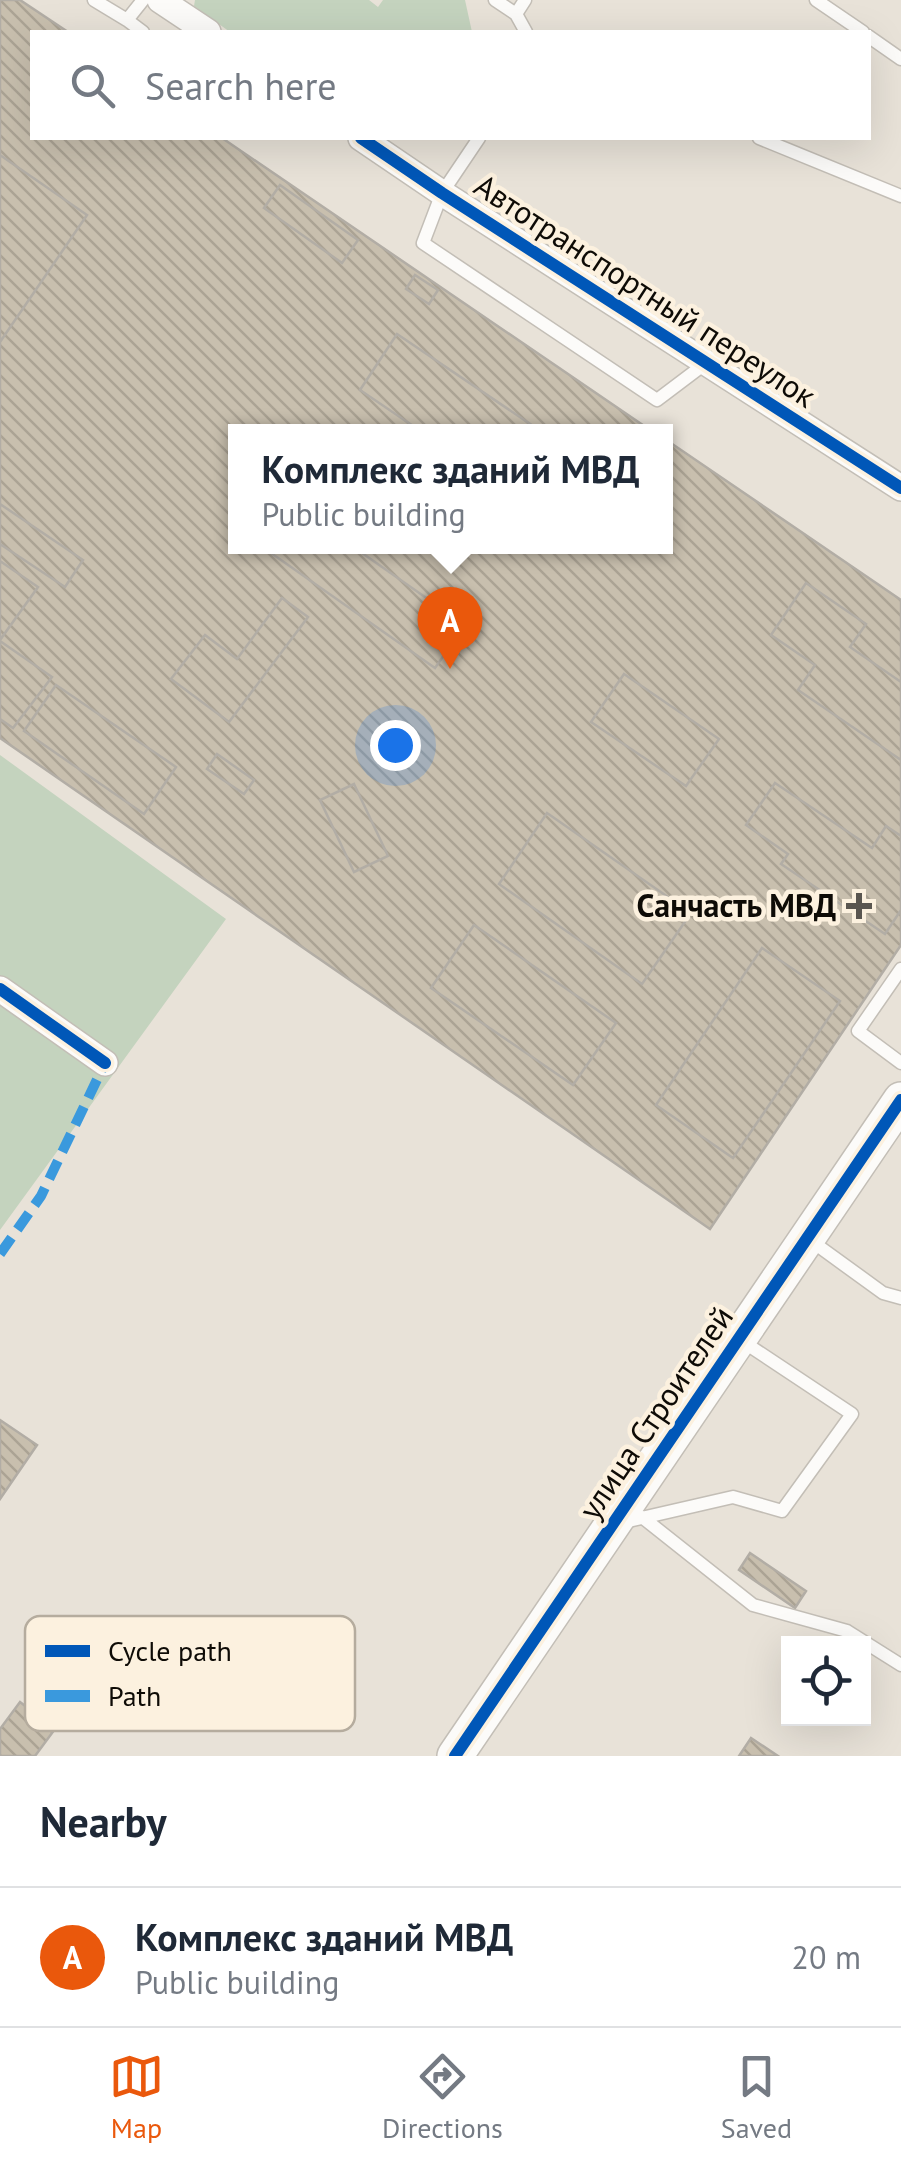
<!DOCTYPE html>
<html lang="en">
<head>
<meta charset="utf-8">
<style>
	:root { --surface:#fff; --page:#f2f2f3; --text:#1f2937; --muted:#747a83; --line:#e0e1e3; --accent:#ea580c }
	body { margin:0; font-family:"PT Sans",sans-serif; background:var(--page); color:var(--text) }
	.controls { position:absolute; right:30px; bottom:30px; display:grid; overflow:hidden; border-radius:0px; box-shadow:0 10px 40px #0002 }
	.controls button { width:90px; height:90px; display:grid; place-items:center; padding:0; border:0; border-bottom:2px solid var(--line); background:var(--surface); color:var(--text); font:50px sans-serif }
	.you { position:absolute; left:395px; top:745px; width:35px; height:35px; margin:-25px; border:8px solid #fff; border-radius:50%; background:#1a73e8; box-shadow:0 0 0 15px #1a73e833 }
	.badge { display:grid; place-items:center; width:65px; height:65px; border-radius:50%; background:var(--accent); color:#fff; font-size:32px; font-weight:700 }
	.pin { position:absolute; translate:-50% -82px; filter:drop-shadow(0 2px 5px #0008) }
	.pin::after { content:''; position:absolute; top:52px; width:35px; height:30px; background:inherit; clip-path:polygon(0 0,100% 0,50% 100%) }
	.popup { position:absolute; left:228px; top:424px; width:445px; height:130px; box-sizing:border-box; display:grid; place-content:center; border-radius:0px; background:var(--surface); filter:drop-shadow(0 2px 8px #0005); font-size:32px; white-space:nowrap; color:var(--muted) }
	.popup b { font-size:38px; color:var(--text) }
	.popup::after { content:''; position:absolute; left:50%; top:100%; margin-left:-20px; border:20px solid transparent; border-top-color:var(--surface) }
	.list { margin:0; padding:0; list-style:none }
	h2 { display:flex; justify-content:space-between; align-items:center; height:130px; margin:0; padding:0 40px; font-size:42px }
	h2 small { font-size:32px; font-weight:400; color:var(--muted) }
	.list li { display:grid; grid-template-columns:65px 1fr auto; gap:30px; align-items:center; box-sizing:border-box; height:140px; padding:0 40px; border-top:2px solid var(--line) }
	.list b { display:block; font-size:38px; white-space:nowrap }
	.list p { margin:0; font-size:32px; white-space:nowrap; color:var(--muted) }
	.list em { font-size:32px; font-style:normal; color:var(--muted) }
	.icon { flex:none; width:55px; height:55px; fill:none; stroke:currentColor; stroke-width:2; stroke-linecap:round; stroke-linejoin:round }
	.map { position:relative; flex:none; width:901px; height:1756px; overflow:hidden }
	.search { position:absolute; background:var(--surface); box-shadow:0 10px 40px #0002; left:30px; right:30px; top:30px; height:110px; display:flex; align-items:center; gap:25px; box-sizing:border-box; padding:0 35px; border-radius:0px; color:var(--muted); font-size:38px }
	.sheet { height:270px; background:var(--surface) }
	nav { display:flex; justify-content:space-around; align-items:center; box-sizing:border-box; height:140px; border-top:2px solid var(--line); background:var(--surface); font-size:28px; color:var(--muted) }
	nav a { display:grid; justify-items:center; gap:5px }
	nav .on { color:var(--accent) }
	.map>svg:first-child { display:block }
</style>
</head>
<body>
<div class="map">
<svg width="901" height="1756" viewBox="0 0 901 1756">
	<defs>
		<pattern id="building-back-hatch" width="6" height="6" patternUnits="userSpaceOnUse" patternTransform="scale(2.5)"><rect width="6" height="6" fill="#c8bfae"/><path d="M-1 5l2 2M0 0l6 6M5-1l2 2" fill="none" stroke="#aba394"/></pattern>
	</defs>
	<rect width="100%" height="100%" fill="#e8e2d8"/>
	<path fill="#c4d3be" d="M195,0h174l9,7 5,-7h82l7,32h-242l-36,-26z
		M0,755l226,164 -226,311z"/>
	<path fill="url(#building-back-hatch)" stroke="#b2ada5" stroke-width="2.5" d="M0,0h20l48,32h-36v106h190l431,294h-418v114h430v-107l236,161v345l-191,284 -710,-491z
		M0,155l87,60 -87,127z
		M280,185l78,55 -16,23 -78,-55z
		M415,275l23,15 -9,14 -23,-15z
		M397,334l145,98h-120l-62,-42z
		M0,504l83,56 -18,27 -65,-43z
		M276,546h76l113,79 -30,43 -164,-115z
		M0,561l38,26 -38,53z
		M806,583l60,41 -16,23 51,35v78l-103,-70 17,-25 -44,-30z
		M282,598l26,19 -79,105 -58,-43 34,-44 32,24z
		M0,641l52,36 -39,51 -13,-9z
		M624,674l95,65 -33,47 -95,-64z
		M56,685l120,82 -32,47 -120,-83z
		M217,754l37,26 -10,14 -37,-25z
		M775,783l97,65 14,-22 15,10v74l-16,24 -104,-70 7,-10 -42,-29z
		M354,784l34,72 -34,16 -34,-72z
		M547,813l144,100 -49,71 -143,-100z
		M474,925l142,98 -43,62 -142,-97z
		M762,948l78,53 -107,157 -77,-53z
		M0,1420l37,25 -37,54z
		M750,1553l56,38 -11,17 -56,-38z
		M20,1702l35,27 -20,27h-35v-27z
		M751,1738l27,18h-39z"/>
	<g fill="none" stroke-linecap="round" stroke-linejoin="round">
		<defs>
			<path id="lane" d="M94,0l33,20 16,-20
				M495,0l21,14
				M525,0l-9,14 10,18
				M816,0l47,32
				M127,20l16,12
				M868,36l33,23
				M479,138l-37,55 -19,50 234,157 49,-37
				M759,138l142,58
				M901,969l-43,62 43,32
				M810,1240l73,53 18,5
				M642,1517l111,88 94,26 54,34
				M624,1522l109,-25 49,14 70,-97 -110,-73"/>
			<path id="street" d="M160,0l48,32
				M361,138l81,55 459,295
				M0,989l105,74"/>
			<path id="secondary" d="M455,1756l446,-656"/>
		</defs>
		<use href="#lane" stroke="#c3beb6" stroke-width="15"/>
		<use href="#street" stroke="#c3beb6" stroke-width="28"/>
		<use href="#secondary" stroke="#c3beb6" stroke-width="38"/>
		<use href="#lane" stroke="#fcfbf9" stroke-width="12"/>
		<use href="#street" stroke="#fcfbf9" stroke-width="25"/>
		<use href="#secondary" stroke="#fcfbf9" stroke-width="35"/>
		<path stroke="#3a99dd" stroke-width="10" stroke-dasharray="20 10" stroke-linecap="butt" d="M0,1254l41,-58 64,-133"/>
		<defs>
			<path id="cycleway" d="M361,138l81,55 459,295
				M0,989l105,74
				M455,1756l446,-656"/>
		</defs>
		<use href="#cycleway" stroke="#fcf1df" stroke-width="19"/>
		<use href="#cycleway" stroke="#0057b8" stroke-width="12"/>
	</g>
	<path fill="#5a5650" stroke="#fcf1df" stroke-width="4" d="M854 891h10v10h10v10h-10v10h-10v-10h-10v-10h10z"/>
	<g text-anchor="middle" stroke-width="9" stroke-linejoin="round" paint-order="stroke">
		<g font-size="32" fill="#0e0b06" stroke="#fcf1df">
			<text transform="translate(645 291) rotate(33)" y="11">Автотранспортный переулок</text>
			<text transform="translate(656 1413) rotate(-56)" y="11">улица Строителей</text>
		</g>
		<g font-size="32" font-weight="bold" fill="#0e0b06" stroke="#fcf1df" text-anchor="end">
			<text x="836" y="917">Санчасть МВД</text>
		</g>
	</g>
	<rect x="25" y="1616" width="330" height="115" rx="15" fill="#fcf1df" stroke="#b5ac9e" stroke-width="2.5"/>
	<rect x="45" y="1645" width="45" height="12" fill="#0057b8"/>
	<rect x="45" y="1690" width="45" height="12" fill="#3a99dd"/>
	<g font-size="28" fill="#0e0b06">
		<text x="108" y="1661">Cycle path</text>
		<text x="108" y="1706">Path</text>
	</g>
</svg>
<div class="controls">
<button><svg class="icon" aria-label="locate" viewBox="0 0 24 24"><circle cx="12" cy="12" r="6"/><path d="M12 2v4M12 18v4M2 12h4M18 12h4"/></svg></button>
</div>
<div class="you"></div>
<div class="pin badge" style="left:450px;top:669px">A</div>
<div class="popup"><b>Комплекс зданий МВД</b>Public building</div>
<div class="search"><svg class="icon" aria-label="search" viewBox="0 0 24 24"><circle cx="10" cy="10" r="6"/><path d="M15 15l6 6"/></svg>Search here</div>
</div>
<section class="sheet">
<h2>Nearby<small></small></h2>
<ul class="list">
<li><span class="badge">A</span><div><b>Комплекс зданий МВД</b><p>Public building</p></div><em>20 m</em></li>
</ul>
</section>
<nav>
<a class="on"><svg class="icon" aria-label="map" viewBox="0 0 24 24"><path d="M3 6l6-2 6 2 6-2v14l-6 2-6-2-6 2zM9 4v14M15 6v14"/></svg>Map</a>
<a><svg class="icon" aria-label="directions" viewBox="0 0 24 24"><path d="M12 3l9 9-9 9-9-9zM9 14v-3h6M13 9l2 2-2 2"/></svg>Directions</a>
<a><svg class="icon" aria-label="saved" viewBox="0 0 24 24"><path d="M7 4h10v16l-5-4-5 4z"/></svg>Saved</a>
</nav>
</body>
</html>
